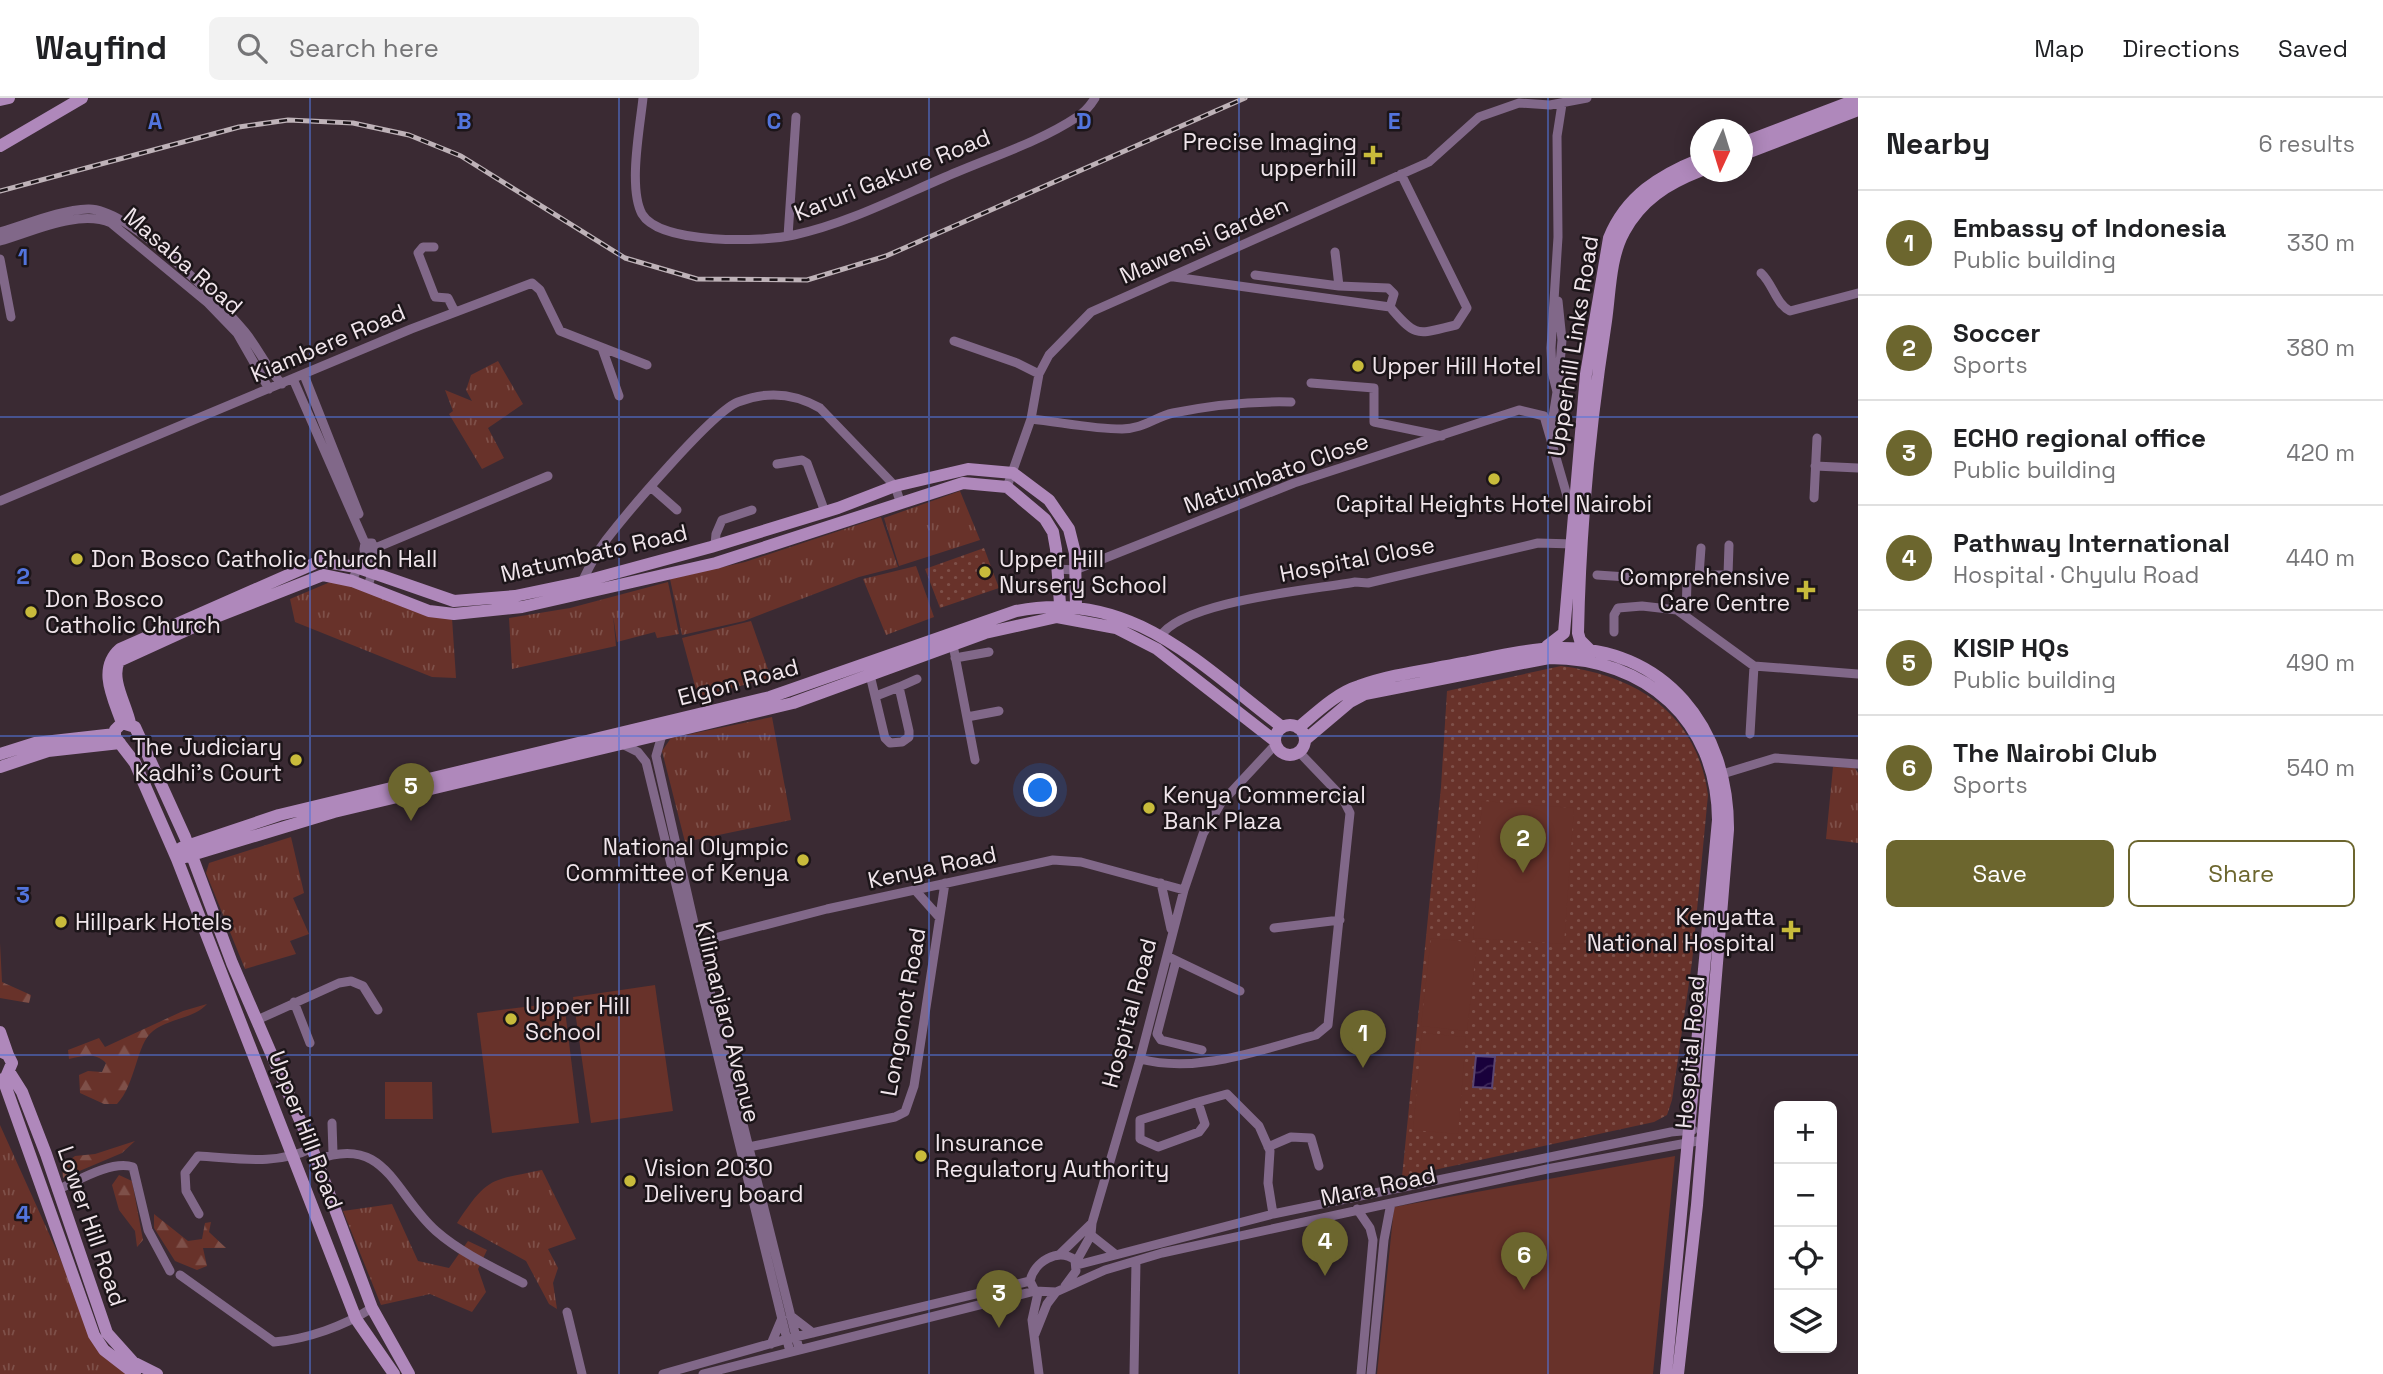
<!DOCTYPE html>
<html lang="en">
<head>
<meta charset="utf-8">
<style>
	:root { --surface:#fff; --page:#f2f2f2; --text:#202124; --muted:#757577; --line:#e0e0e0; --accent:#6c662e }
	body { margin:0; font-family:"Space Grotesk",sans-serif; background:var(--page); color:var(--text) }
	.controls { position:absolute; right:21px; bottom:21px; display:grid; overflow:hidden; border-radius:10px; box-shadow:0 4px 18px #0003 }
	.controls button { width:63px; height:63px; display:grid; place-items:center; padding:0; border:0; border-bottom:2px solid var(--line); background:var(--surface); color:var(--text); font:35px sans-serif }
	.compass { position:absolute; left:1690px; top:21px; width:63px; height:63px; border-radius:50%; background:var(--surface); box-shadow:0 4px 18px #0003; rotate:184deg }
	.you { position:absolute; left:1041px; top:693px; width:24px; height:24px; margin:-18px; border:5px solid #fff; border-radius:50%; background:#1a73e8; box-shadow:0 0 0 10px #1a73e833 }
	.badge { display:grid; place-items:center; width:46px; height:46px; border-radius:50%; background:var(--accent); color:#fff; font-size:23px; font-weight:700 }
	.pin { position:absolute; translate:-50% -58px; filter:drop-shadow(0 2px 4px #0008) }
	.pin::after { content:''; position:absolute; top:37px; width:24px; height:21px; background:inherit; clip-path:polygon(0 0,100% 0,50% 100%) }
	.list { margin:0; padding:0; list-style:none }
	h2 { display:flex; justify-content:space-between; align-items:center; height:91px; margin:0; padding:0 28px; font-size:30px }
	h2 small { font-size:23px; font-weight:400; color:var(--muted) }
	.list li { display:grid; grid-template-columns:46px 1fr auto; gap:21px; align-items:center; box-sizing:border-box; height:105px; padding:0 28px; border-top:2px solid var(--line) }
	.list b { display:block; font-size:26px; white-space:nowrap }
	.list p { margin:0; font-size:23px; white-space:nowrap; color:var(--muted) }
	.list em { font-size:23px; font-style:normal; color:var(--muted) }
	.actions { display:flex; gap:14px; padding:21px 28px }
	.actions a { flex:1; padding:16px 0; border:2px solid var(--accent); border-radius:10px; text-align:center; font-size:24px; color:var(--accent) }
	.actions .main { background:var(--accent); color:#fff }
	.icon { flex:none; width:38px; height:38px; fill:none; stroke:currentColor; stroke-width:2; stroke-linecap:round; stroke-linejoin:round }
	.map { position:relative; flex:none; width:1858px; height:1276px; overflow:hidden }
	header { display:flex; align-items:center; gap:42px; box-sizing:border-box; height:98px; padding:0 35px; background:var(--surface); border-bottom:2px solid var(--line) }
	header strong { font-size:33px }
	nav { display:flex; gap:38px; margin-inline-start:auto; font-size:24px }
	.search { width:490px; height:63px; background:var(--page); display:flex; align-items:center; gap:18px; box-sizing:border-box; padding:0 24px; border-radius:10px; color:var(--muted); font-size:26px }
	main { display:flex }
	aside { flex:1; background:var(--surface) }
	.map>svg:first-child { display:block }
</style>
</head>
<body>
<header>
<strong>Wayfind</strong>
<div class="search"><svg class="icon" aria-label="search" viewBox="0 0 24 24"><circle cx="10" cy="10" r="6"/><path d="M15 15l6 6"/></svg>Search here</div>
<nav><a>Map</a><a>Directions</a><a>Saved</a></nav>
</header>
<main>
<div class="map">
<svg width="1858" height="1276" viewBox="0 0 1858 1276">
	<defs>
		<pattern id="grass-tufts" width="24" height="20" patternUnits="userSpaceOnUse" patternTransform="scale(1.75)"><rect width="24" height="20" fill="#68322a"/><path d="M3 7l-1-3M5 7V3M7 7l1-3M15 17l-1-3M17 17v-4M19 17l1-3" fill="none" stroke="#7e5049"/></pattern>
		<pattern id="forest-firs" width="22" height="20" patternUnits="userSpaceOnUse" patternTransform="scale(1.75)"><rect width="22" height="20" fill="#68322a"/><path d="M5 1l3.5 6h-7zM16 11l3.5 6h-7z" fill="#7e5049"/></pattern>
		<pattern id="park-dots" width="8" height="8" patternUnits="userSpaceOnUse" patternTransform="scale(1.75)"><rect width="8" height="8" fill="#68322a"/><path d="M2 2h.1M6 6h.1" fill="none" stroke="#7e5049" stroke-width="1.8" stroke-linecap="round"/></pattern>
		<pattern id="water-waves" width="16" height="10" patternUnits="userSpaceOnUse" patternTransform="scale(1.75)"><rect width="16" height="10" fill="#19013b"/><path d="M0 5q4-4 8 0t8 0" fill="none" stroke="#3b2658"/></pattern>
	</defs>
	<rect width="100%" height="100%" fill="#3a2a33"/>
	<path fill="url(#grass-tufts)" d="M498,263l25,43 -35,24 16,30 -22,11 -33,-55 4,-3 -8,-21 27,11 -6,-11 5,-15z
		M960,393l20,49 -81,26 -15,-48z
		M881,419l17,50 -39,10 -115,44 -62,14 -12,-56 75,-17z
		M916,468l18,51 -48,18 -23,-56z
		M335,482l117,38 4,60 -24,-1 -137,-55 -5,-23z
		M668,484l11,52 -22,4 -2,-6 -38,10 -4,-27 3,31 -104,23 -3,-51 61,-10z
		M751,523l20,57 -73,19 -16,-59z
		M772,619l19,103 -106,22 -23,-91 9,-13z
		M1833,669l22,1 3,5v70l-32,-4z
		M291,739l13,56 -11,5 16,36 -19,7 6,13 -51,15 -39,-96 3,-10z
		M0,1027l93,206 44,43h-137z
		M542,1072l34,69 -28,10 10,19 -5,15 4,26 -8,-5 -23,-43 -69,-38c31,-46 32,-42 85,-53z
		M392,1106l26,57 31,7 19,-27 19,9 -9,19 8,23 -14,20 -42,-18 -49,11 -38,-94z"/>
	<path fill="url(#forest-firs)" d="M0,845l2,39 29,13 -2,8 -29,-5z
		M207,906c-13,15 -38,14 -54,27 -17,13 -17,53 -36,73h-13l-24,-11 -1,-18 9,-4 14,1 4,-9c-11,-11 -23,-7 -37,-4l-1,-9 31,-12 6,9 78,-36z
		M135,1043l-13,12 -59,25 -1,-12 13,-10 20,-2z
		M119,1077l13,6 11,59 -6,7 -2,-16 -16,-21 -7,-25z
		M154,1116l34,27 14,-2 3,-16 6,-1 -2,10 17,16h-23l4,18 -10,4 -22,-9 -21,-33z"/>
	<path fill="url(#park-dots)" d="M984,450l15,40 -59,20 -15,-39z
		M1561,568c77,10 136,48 147,129l-16,167 -20,138 -5,15 -13,7 -252,55 39,-390 6,-96z"/>
	<path fill="#68322a" d="M1482,703l92,7 -10,136 -91,-6z
		M1431,840l46,5 -10,88 -46,-5z
		M655,887l18,126 -82,12 -18,-126z
		M564,904l15,121 -87,10 -15,-120z
		M1422,935l44,4 -8,97 -45,-4z
		M385,984h47l1,37h-48z
		M1675,1058l-22,218h-276l17,-167z"/>
	<path fill="url(#water-waves)" stroke="#5a4570" stroke-width="2" d="M1476,958l19,1 -3,31 -19,-1z"/>
	<g fill="none" stroke-linecap="round" stroke-linejoin="round">
		<path stroke="#816889" stroke-width="9" d="M643,0c-3,29 -15,90 -1,116 18,31 121,28 152,21 56,-12 110,-41 163,-63 40,-17 84,-31 120,-55 8,-5 13,-11 18,-19
			M0,134c28,-8 59,-22 88,-23 40,-2 131,92 157,123 14,17 21,36 37,52
			M788,138l8,-119
			M0,143c32,-9 79,-32 111,-18l97,80 29,30 32,56
			M434,149h-11l-5,6 17,44 13,1 7,14
			M1335,154l4,34
			M0,161l11,58
			M1761,175c12,11 15,31 29,38l68,-18
			M1255,177l84,11 49,2 6,6 -4,13
			M1174,179l216,30
			M1558,203l4,39 -4,48
			M1390,209c27,32 27,27 66,18l11,-17 -66,-134
			M954,243l63,22 22,11
			M602,250l17,48
			M304,277l55,139
			M293,281l72,164 -1,6 8,2
			M1311,285l63,5v34l68,14
			M1031,321c29,3 61,10 91,10 21,0 33,-12 51,-16 39,-8 78,-12 118,-11
			M1551,331l6,-37 -5,-20 -1,-24 7,-111 -1,-101 5,-32
			M777,366l25,-4 5,3 18,49
			M1815,368l43,2
			M1007,389l24,-68 8,-45 10,-19 42,-43 338,-150 50,-45 40,-14 31,2 37,-7
			M652,390l25,22
			M1814,400l3,-60
			M0,403l411,-172 121,-46 8,7 20,41 87,34
			M365,445h7c3,13 1,29 -4,43
			M715,447l1,-11 6,-14 30,-10
			M373,451l175,-73
			M1057,471l18,1 219,-87 225,-73 25,6 28,97
			M1597,477l90,6
			M1699,477h29l1,-30
			M352,483l13,-30
			M582,484c7,-15 14,-29 24,-42 21,-27 106,-128 132,-138 28,-11 56,-9 82,6l75,78 6,18
			M1686,517l1,-34 12,-6 2,-27
			M1614,534v-17l4,-7 24,-2 35,4 77,56 104,8
			M1160,539c21,-36 152,-47 195,-55l13,1 170,-40 36,1
			M953,547l22,115
			M955,560l34,-6
			M870,577l15,63 5,5 12,-1 7,-5v-6l-10,-44 -23,9
			M899,589l18,-8
			M967,619l32,-6
			M1750,636l4,-68
			M662,637l-6,21 47,207 96,386
			M624,647l14,7 8,10 144,590
			M1716,678l59,-18 83,6
			M1161,785l10,46
			M915,792l24,27
			M1274,830l66,-8
			M695,845l132,-34 226,-49 28,2 103,28
			M1171,860l69,33
			M1176,863l-19,73 4,6 41,10
			M294,904l16,41
			M257,922l82,-37 12,-2 12,5 15,24
			M1140,961c58,15 119,-9 176,-24l12,-10 22,-212 -8,-16 -43,-45
			M1198,1004l-58,18v19l18,8 41,-15 6,-8 -7,-22 29,-8 32,32 11,25 -2,32 5,31
			M332,1025l1,30
			M1268,1049l23,-10 20,1 8,28
			M744,1050l151,-31 10,-5 9,-26 31,-203
			M316,1062c70,-27 78,34 120,71 25,22 58,37 87,52
			M57,1092c20,-9 54,-30 76,-23l15,63 22,41
			M1357,1111l13,19 3,12 -12,134
			M199,1116l-13,-23 -1,-18 13,-17c38,2 79,10 114,-8
			M1091,1137l24,19
			M1059,1157l33,-32
			M1076,1164l15,-27 1,-12 48,-164 44,-169 19,-56 18,-31 54,-58
			M1077,1167l196,-51 398,-82 22,-2
			M180,1177l94,67c34,-3 70,-16 98,-34
			M1065,1188l11,-15 -1,-11c-17,-13 -41,2 -45,21l5,10 21,1 49,-22 57,-17 385,-84 156,-29
			M1038,1195l-6,27 7,54
			M567,1214l15,62
			M791,1218l22,17
			M1035,1236l12,-30 9,-12
			M771,1246l11,-26
			M663,1276l124,-35 243,-58
			M703,1276l332,-83
			M1134,1276l2,-113
			M1371,1276l13,-134 7,-37"/>
		<path stroke="#af88bb" stroke-width="12" d="M0,2l9,-2
			M1742,45l116,-44
			M0,48l82,-48
			M1742,57l116,-45
			M1547,548l17,-13 22,-259 23,-136c17,-42 51,-63 91,-79
			M1591,553l-11,-11 -2,-7c2,-105 12,-209 28,-312 4,-28 4,-64 18,-89 17,-32 43,-48 76,-61
			M122,625c-8,-24 -25,-54 -2,-74l200,-88 36,6 98,34 61,-5 67,-14 129,-35 127,-39 57,-22 73,-17 45,4 36,27 20,29 6,24 1,53
			M130,625c-4,-19 -20,-44 -11,-62l92,-42 112,-44 29,6 77,30 25,3 68,-7 194,-44 247,-80 44,4 38,32 8,13 3,17 4,55
			M1275 642a15 15 0 1 1 30 0a15 15 0 1 1-30 0Z
			M1298,630c18,-15 38,-35 61,-42 33,-12 70,-16 104,-23 31,-6 63,-14 94,-15 108,-3 172,81 171,182l-31,375 -19,169
			M1305,642l45,-38 15,-8 184,-36c97,0 168,62 169,162l-52,554
			M0,656l35,-11 80,-9
			M0,669l48,-16 72,-8
			M181,750l98,-33 491,-118 246,-86c114,-23 182,52 266,116
			M185,759l149,-45 459,-109 192,-70 72,-16 59,11 41,21 118,92
			M0,934l8,23
			M0,953l8,4 4,8 -6,14
			M10,975l12,19 24,62 61,179 26,29 24,12
			M3,981l91,256 10,15 31,24
			M394,1276l-38,-55 -179,-460 -42,-96 -20,-26v-7l7,-7 13,4 50,110 47,126 80,185 60,160 37,66"/>
		<defs>
			<path id="rail" d="M0,93l239,-64 49,-7 65,3 56,12 52,21 164,102 72,21 110,1 79,-24 359,-158"/>
		</defs>
		<use href="#rail" stroke="#beb2b8" stroke-width="5"/>
		<use href="#rail" stroke="#1c1519" stroke-width="2.5" stroke-dasharray="8" stroke-linecap="butt"/>
	</g>
	<path fill="none" stroke="#5274dd" stroke-width="2" stroke-opacity="0.55" d="M310,0v1276M619,0v1276M929,0v1276M1239,0v1276M1548,0v1276M0,319h1858M0,638h1858M0,957h1858"/>
	<g fill="#c8bb3b" stroke="#1c1519" stroke-width="2.5">
		<path d="M1369.5 46.5h7v7h7v7h-7v7h-7v-7h-7v-7h7z"/>
		<circle cx="1358" cy="268" r="7"/>
		<circle cx="1494" cy="381" r="7"/>
		<circle cx="77" cy="461" r="7"/>
		<circle cx="985" cy="474" r="7"/>
		<path d="M1802.5 481.5h7v7h7v7h-7v7h-7v-7h-7v-7h7z"/>
		<circle cx="31" cy="514" r="7"/>
		<circle cx="296" cy="662" r="7"/>
		<circle cx="1149" cy="710" r="7"/>
		<circle cx="803" cy="762" r="7"/>
		<circle cx="61" cy="824" r="7"/>
		<path d="M1787.5 821.5h7v7h7v7h-7v7h-7v-7h-7v-7h7z"/>
		<circle cx="511" cy="921" r="7"/>
		<circle cx="921" cy="1058" r="7"/>
		<circle cx="630" cy="1083" r="7"/>
	</g>
	<g text-anchor="middle" stroke-width="5" stroke-linejoin="round" paint-order="stroke">
		<g font-size="23" fill="#f0e5eb" stroke="#1c1519" text-anchor="start">
			<text x="1357" y="52" text-anchor="end">Precise Imaging<tspan x="1357" dy="26">upperhill</tspan></text>
			<text x="1372" y="276">Upper Hill Hotel</text>
			<text x="1494" y="414" text-anchor="middle">Capital Heights Hotel Nairobi</text>
			<text x="91" y="469">Don Bosco Catholic Church Hall</text>
			<text x="999" y="469">Upper Hill<tspan x="999" dy="26">Nursery School</tspan></text>
			<text x="1790" y="487" text-anchor="end">Comprehensive<tspan x="1790" dy="26">Care Centre</tspan></text>
			<text x="45" y="509">Don Bosco<tspan x="45" dy="26">Catholic Church</tspan></text>
			<text x="282" y="657" text-anchor="end">The Judiciary<tspan x="282" dy="26">Kadhi's Court</tspan></text>
			<text x="1163" y="705">Kenya Commercial<tspan x="1163" dy="26">Bank Plaza</tspan></text>
			<text x="789" y="757" text-anchor="end">National Olympic<tspan x="789" dy="26">Committee of Kenya</tspan></text>
			<text x="1775" y="827" text-anchor="end">Kenyatta<tspan x="1775" dy="26">National Hospital</tspan></text>
			<text x="75" y="832">Hillpark Hotels</text>
			<text x="525" y="916">Upper Hill<tspan x="525" dy="26">School</tspan></text>
			<text x="935" y="1053">Insurance<tspan x="935" dy="26">Regulatory Authority</tspan></text>
			<text x="644" y="1078">Vision 2030<tspan x="644" dy="26">Delivery board</tspan></text>
		</g>
		<g font-size="23" fill="#f0e5eb" stroke="#1c1519">
			<text transform="translate(892 77) rotate(-22)" y="8">Karuri Gakure Road</text>
			<text transform="translate(1204 142) rotate(-24)" y="8">Mawensi Garden</text>
			<text transform="translate(183 163) rotate(41)" y="8">Masaba Road</text>
			<text transform="translate(328 245) rotate(-23)" y="8">Kiambere Road</text>
			<text transform="translate(1573 248) rotate(-81)" y="8">Upperhill Links Road</text>
			<text transform="translate(1276 375) rotate(-20)" y="8">Matumbato Close</text>
			<text transform="translate(594 455) rotate(-13)" y="8">Matumbato Road</text>
			<text transform="translate(1357 461) rotate(-11)" y="8">Hospital Close</text>
			<text transform="translate(738 584) rotate(-15)" y="8">Elgon Road</text>
			<text transform="translate(932 769) rotate(-12)" y="8">Kenya Road</text>
			<text transform="translate(903 914) rotate(-80)" y="8">Longonot Road</text>
			<text transform="translate(1129 915) rotate(-75)" y="8">Hospital Road</text>
			<text transform="translate(728 924) rotate(76)" y="8">Kilimanjaro Avenue</text>
			<text transform="translate(1690 954) rotate(-85)" y="8">Hospital Road</text>
			<text transform="translate(306 1032) rotate(69)" y="8">Upper Hill Road</text>
			<text transform="translate(1378 1088) rotate(-12)" y="8">Mara Road</text>
			<text transform="translate(92 1128) rotate(71)" y="8">Lower Hill Road</text>
		</g>
	</g>
	<g font-size="23" text-anchor="middle" font-weight="bold" fill="#5274dd" stroke="#1c1519" stroke-width="5" stroke-linejoin="round" paint-order="stroke">
		<text x="155" y="31">A</text>
		<text x="464" y="31">B</text>
		<text x="774" y="31">C</text>
		<text x="1084" y="31">D</text>
		<text x="1394" y="31">E</text>
		<text x="23" y="167">1</text>
		<text x="23" y="486">2</text>
		<text x="23" y="805">3</text>
		<text x="23" y="1124">4</text>
	</g>
</svg>
<div class="controls">
<button>+</button>
<button>−</button>
<button><svg class="icon" aria-label="locate" viewBox="0 0 24 24"><circle cx="12" cy="12" r="6"/><path d="M12 2v4M12 18v4M2 12h4M18 12h4"/></svg></button>
<button><svg class="icon" aria-label="layers" viewBox="0 0 24 24"><path d="M12 4l9 5-9 5-9-5zM3 14l9 5 9-5"/></svg></button>
</div>
<svg class="compass" viewBox="-18 -18 36 36"><path d="M0-13l5 13h-10z" fill="#e53935"/><path d="M0 13l5-13h-10z" fill="#757577"/></svg>
<div class="you"></div>
<div class="pin badge" style="left:1363px;top:970px">1</div>
<div class="pin badge" style="left:1523px;top:775px">2</div>
<div class="pin badge" style="left:999px;top:1230px">3</div>
<div class="pin badge" style="left:1325px;top:1178px">4</div>
<div class="pin badge" style="left:411px;top:723px">5</div>
<div class="pin badge" style="left:1524px;top:1192px">6</div>
</div>
<aside>
<h2>Nearby<small>6 results</small></h2>
<ul class="list">
<li><span class="badge">1</span><div><b>Embassy of Indonesia</b><p>Public building</p></div><em>330 m</em></li>
<li><span class="badge">2</span><div><b>Soccer</b><p>Sports</p></div><em>380 m</em></li>
<li><span class="badge">3</span><div><b>ECHO regional office</b><p>Public building</p></div><em>420 m</em></li>
<li><span class="badge">4</span><div><b>Pathway International</b><p>Hospital · Chyulu Road</p></div><em>440 m</em></li>
<li><span class="badge">5</span><div><b>KISIP HQs</b><p>Public building</p></div><em>490 m</em></li>
<li><span class="badge">6</span><div><b>The Nairobi Club</b><p>Sports</p></div><em>540 m</em></li>
</ul>
<div class="actions"><a class="main">Save</a><a>Share</a></div>
</aside>
</main>
</body>
</html>
